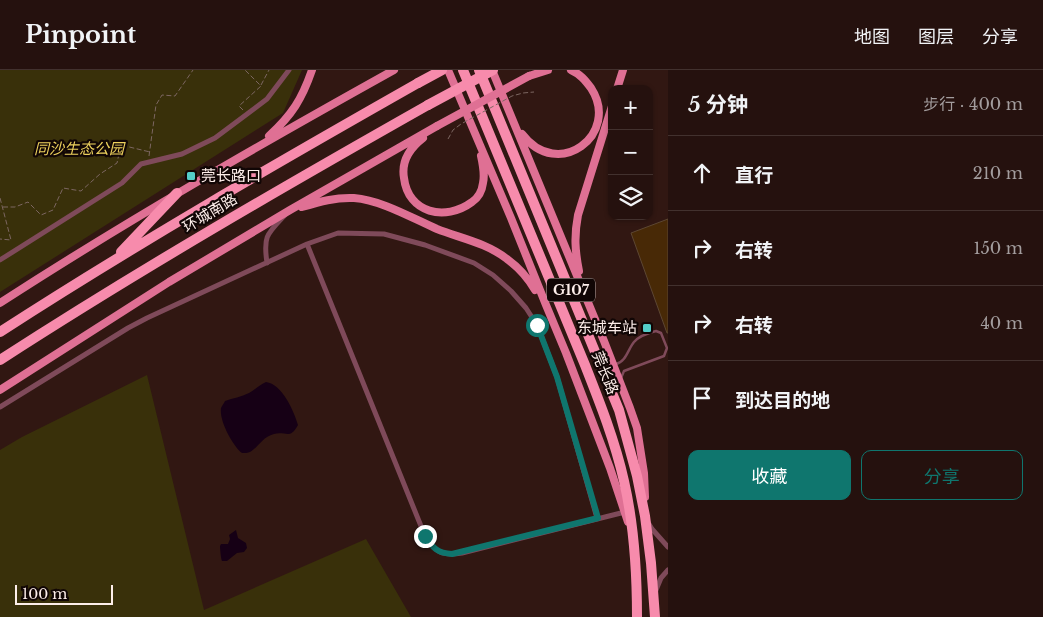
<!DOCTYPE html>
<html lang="zh">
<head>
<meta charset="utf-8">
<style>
	:root { --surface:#25110e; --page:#2d1a17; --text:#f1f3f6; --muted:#a39d9e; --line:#42312e; --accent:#0f766e }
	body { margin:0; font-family:"Libre Baskerville","Noto Sans SC",serif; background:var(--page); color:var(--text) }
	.controls { position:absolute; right:15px; top:15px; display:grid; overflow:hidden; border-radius:10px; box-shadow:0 1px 4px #0004 }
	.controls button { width:45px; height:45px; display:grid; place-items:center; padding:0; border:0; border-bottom:1px solid var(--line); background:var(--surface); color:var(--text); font:25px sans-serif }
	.scale { position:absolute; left:15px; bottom:12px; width:98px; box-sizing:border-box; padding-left:5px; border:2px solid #fdeeea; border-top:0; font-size:14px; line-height:18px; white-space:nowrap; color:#fdeeea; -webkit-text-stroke:4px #110605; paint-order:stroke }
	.stop { position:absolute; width:15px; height:15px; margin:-11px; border:4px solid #0f766e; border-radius:50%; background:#fff }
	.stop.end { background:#0f766e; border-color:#fff; box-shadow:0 1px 5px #0008 }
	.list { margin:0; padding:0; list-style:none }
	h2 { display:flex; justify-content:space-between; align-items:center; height:65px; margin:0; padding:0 20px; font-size:21px }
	h2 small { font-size:16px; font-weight:400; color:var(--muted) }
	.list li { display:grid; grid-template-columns:32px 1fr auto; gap:15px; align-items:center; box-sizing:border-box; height:75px; padding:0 20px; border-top:1px solid var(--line) }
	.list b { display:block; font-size:19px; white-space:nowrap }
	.list em { font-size:16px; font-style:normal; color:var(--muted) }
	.actions { display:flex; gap:10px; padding:15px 20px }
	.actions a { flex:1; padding:11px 0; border:1px solid var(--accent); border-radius:10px; text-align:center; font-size:18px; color:var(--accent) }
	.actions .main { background:var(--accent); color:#fff }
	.icon { flex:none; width:28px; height:28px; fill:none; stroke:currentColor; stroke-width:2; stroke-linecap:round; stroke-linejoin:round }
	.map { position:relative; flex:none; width:668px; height:547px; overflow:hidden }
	header { display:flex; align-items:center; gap:30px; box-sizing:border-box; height:70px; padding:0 25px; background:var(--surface); border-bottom:1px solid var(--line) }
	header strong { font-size:24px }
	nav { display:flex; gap:28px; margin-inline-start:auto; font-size:18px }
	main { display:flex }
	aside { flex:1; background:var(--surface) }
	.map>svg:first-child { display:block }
</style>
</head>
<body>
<header>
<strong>Pinpoint</strong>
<nav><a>地图</a><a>图层</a><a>分享</a></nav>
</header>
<main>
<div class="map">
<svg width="668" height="547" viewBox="0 0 668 547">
	<rect width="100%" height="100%" fill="#311712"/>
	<path fill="#39300a" d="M0,0h302l-19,43 -283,179z
		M147,305l57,235 162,-71 45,78h-411v-167l22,-13z"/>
	<path fill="#160015" d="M266,312c16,2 28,29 32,43 -8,15 -12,6 -24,9 -12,3 -16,14 -24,18 -2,1 -5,1 -8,1 -9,-7 -23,-32 -21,-45 1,-2 3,-5 4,-7 8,-3 16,-4 24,-8 6,-3 10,-8 17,-11z
		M236,460l2,8 8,5 1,5 -3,4 -7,1 -10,8h-5c-1,-2 -2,-12 -2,-15l1,-2h7l2,-5 -1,-4z"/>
	<path fill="#482906" stroke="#5d4733" d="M668,149v114h-1l-36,-100z"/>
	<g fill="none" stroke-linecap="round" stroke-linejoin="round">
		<path stroke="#7c6661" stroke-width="1" stroke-dasharray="5 2.5" stroke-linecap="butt" d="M261,15l8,-15
			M243,40l-4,-4 22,-20 -16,-16
			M149,86l7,-51 6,-10 13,1 18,-26
			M0,128l11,42 -11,-1
			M3,137h12l13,-5 13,13 12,-5 10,-22 18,3 19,-17 17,-11 4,-18 29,7"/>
		<path stroke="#7f4a5a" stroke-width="2.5" d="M614,292l2,2c10,-2 12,-15 18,-22 5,-6 14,-9 22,-11l5,2 6,15 -3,8 -40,15 -3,7"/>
		<path stroke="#7f4a5a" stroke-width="5" d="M307,174l118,292c11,17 17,20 37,17l163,-41
			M0,190l122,-77 19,-19 41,-10 33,-16 52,-39 22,-29
			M267,193c-4,-27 0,-29 18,-48
			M0,337l128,-79 19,-10 160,-74 31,-11 46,1 41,11 49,18 19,12 18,16 15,17 11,17 20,52 40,141
			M649,454l3,5 16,18
			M656,520l5,-12 7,-8"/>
		<path stroke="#df7094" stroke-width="8" d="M448,0l63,148 35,87 20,48 44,115 18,54
			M492,0l112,271 26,67 7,20 7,45 1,24
			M529,6l19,-6
			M617,19l6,-19
			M522,64c36,48 99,0 69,-46 -6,-8 -11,-14 -20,-18
			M269,66c23,-21 33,-37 43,-66
			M423,68c-13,10 -22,23 -19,40 4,35 41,44 68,24 6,-4 10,-11 11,-19 2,-9 0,-18 -2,-27
			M302,137c17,-5 34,-10 52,-9 27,2 58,20 83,31 23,9 50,14 70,30 11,8 21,19 28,31
			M579,201c-4,-20 -5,-35 -1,-56l34,-109
			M0,233c128,-83 261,-159 394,-233
			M0,320l169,-108 121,-72 147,-84"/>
		<path stroke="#f78bac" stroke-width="10" d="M463,0l122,295c15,38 30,76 39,116 10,44 13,90 13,136
			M479,0l140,340 18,66 8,40 6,47 4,54
			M121,182l56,-59
			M0,262c136,-88 277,-169 418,-249
			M0,290c139,-90 283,-173 428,-255"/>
		<path stroke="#7c6661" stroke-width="1" stroke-dasharray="5 2.5" stroke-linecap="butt" d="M448,69l5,-9 8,-6 51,-28 11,-3 11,-1"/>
		<path stroke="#df7094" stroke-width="8" d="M437,56l92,-50"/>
		<path stroke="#f78bac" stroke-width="10" d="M418,13l24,-13
			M428,35l65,-35"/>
	</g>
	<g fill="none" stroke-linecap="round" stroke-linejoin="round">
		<path stroke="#0f766e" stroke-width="6" d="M425,466c8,12 12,17 27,18l146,-36 -41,-141 -20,-52"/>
	</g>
	<g fill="#54cdc8" stroke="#110605" stroke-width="2">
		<rect x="186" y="101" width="10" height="10" rx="2.5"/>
		<rect x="642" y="253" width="10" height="10" rx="2.5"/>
	</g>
	<g text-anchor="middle" stroke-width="4.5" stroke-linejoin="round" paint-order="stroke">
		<rect fill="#110605" stroke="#b6a8a5" stroke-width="1" x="547" y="208.5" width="48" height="23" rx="4"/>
		<g font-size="14" font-weight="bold" fill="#fdeeea">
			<text x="571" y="225">G107</text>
		</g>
		<g font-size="15" font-style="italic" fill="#edd15d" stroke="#110605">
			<text x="79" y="84">同沙生态公园</text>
		</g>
		<g font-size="15" fill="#fdeeea" stroke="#110605" text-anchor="start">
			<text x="201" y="111">莞长路口</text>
			<text x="637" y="263" text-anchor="end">东城车站</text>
		</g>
		<g font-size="15" fill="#fdeeea" stroke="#110605">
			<text transform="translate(210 143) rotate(-31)" y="5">环城南路</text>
			<text transform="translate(605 303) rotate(68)" y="5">莞长路</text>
		</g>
	</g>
</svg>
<div class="controls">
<button>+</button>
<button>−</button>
<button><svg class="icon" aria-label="layers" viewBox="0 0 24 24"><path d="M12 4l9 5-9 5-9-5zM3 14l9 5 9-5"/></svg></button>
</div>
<div class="scale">100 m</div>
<div class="stop" style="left:537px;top:255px"></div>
<div class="stop end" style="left:425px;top:466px"></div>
</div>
<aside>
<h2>5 分钟<small>步行 · 400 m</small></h2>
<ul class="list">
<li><svg class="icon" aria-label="ahead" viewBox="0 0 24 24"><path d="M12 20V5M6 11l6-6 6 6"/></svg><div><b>直行</b></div><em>210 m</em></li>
<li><svg class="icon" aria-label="right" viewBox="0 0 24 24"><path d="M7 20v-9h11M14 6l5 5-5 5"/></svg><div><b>右转</b></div><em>150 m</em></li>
<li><svg class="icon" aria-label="right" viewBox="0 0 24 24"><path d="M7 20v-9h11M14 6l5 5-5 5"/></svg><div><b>右转</b></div><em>40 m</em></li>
<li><svg class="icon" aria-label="arrive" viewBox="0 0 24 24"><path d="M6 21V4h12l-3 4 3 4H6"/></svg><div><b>到达目的地</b></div></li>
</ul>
<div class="actions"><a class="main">收藏</a><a>分享</a></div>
</aside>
</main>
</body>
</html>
